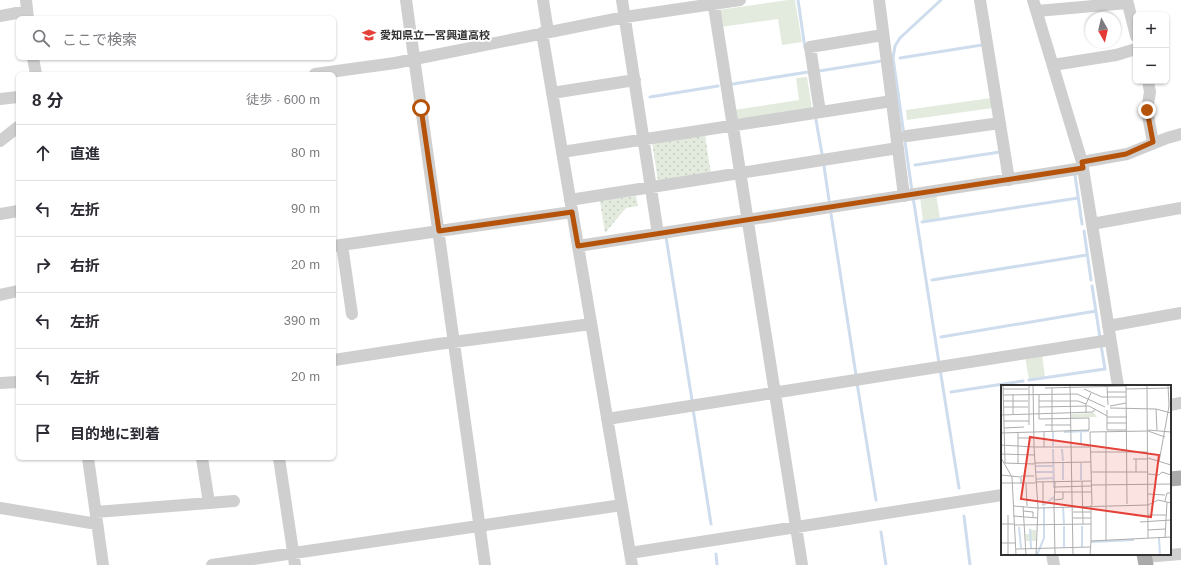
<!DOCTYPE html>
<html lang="ja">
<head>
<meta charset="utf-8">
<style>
	:root { --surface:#fff; --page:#f7f7f7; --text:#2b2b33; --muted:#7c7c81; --line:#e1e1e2 }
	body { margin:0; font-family:Helvetica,"Noto Sans JP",sans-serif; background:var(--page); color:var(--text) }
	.controls { position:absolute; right:12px; top:12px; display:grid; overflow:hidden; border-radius:6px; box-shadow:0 1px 3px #0004 }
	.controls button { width:36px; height:36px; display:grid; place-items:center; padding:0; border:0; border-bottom:1px solid var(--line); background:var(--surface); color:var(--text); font:20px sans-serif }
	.compass { position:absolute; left:1085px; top:12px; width:36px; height:36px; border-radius:50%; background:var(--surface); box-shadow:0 1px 3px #0004; rotate:172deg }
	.stop { position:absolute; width:12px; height:12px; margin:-9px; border:3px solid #b45309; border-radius:50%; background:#fff }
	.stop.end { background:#b45309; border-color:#fff; box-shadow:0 1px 4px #0008 }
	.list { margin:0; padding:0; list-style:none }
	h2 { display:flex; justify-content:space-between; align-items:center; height:52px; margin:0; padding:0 16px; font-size:17px }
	h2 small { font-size:13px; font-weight:400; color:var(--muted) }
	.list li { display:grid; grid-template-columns:26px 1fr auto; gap:12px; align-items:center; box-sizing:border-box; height:56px; padding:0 16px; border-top:1px solid var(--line) }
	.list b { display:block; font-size:15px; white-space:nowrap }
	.list em { font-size:13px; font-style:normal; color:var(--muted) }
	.icon { flex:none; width:22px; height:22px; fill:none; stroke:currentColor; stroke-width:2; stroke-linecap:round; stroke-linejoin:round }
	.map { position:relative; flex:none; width:1181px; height:565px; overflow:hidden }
	.search { position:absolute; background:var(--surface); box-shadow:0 1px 3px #0004; left:16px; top:16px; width:320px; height:44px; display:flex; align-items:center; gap:10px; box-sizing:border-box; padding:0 14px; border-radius:6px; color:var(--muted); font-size:15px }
	.panel { position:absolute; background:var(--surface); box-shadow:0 1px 3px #0004; left:16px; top:72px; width:320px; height:388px; border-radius:6px }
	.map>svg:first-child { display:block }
</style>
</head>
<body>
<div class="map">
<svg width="1181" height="565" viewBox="0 0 1181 565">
	<defs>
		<pattern id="park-dots" width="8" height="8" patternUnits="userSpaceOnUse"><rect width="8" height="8" fill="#e3ebde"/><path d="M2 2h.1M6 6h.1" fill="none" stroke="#c3cabf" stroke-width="1.8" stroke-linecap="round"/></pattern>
	</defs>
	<rect width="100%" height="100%" fill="#fff"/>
	<path fill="#e3ebde" d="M788,0h7l7,42 -20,3 -4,-26 -58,8 -2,-17z
		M807,77l5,32 -77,12 -1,-11 65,-10 -3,-22z
		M991,98l2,10 -86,12 -1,-10z
		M936,194l4,24 -17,3 -3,-24z
		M1042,354l3,23 -16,2 -4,-22z"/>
	<path fill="url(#park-dots)" d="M705,135l6,39 -53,7 -6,-39z
		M636,196l2,10 -12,2 -21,25 -5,-32z"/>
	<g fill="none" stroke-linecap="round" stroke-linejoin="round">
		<path stroke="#cedded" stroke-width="3" d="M798,0l7,48
			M900,58l82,-13
			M819,71l63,-10
			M733,84l75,-12
			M650,97l68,-11
			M816,120l6,34
			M915,165l85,-13
			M824,166l5,34
			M1075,175l7,49
			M912,191l-19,-133 2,-12 5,-8 41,-38
			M913,197l26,166
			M831,214l25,161
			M922,222l156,-24
			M1084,231l7,49
			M666,237l26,163
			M932,280l155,-25
			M1092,286l8,52
			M941,337l155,-26
			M940,369l19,119
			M1029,380l76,-11 -4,-24
			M857,383l19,117
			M951,392l72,-11
			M693,409l18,115
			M964,516l6,49
			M881,532l5,33
			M716,554l1,11"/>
		<path stroke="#cfcfcf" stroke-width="12" d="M26,0l2,18
			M406,0l79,565
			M543,0l5,32
			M622,0l36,234
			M713,0l89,565
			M879,0l25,196
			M980,0l29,180
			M1033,0l49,162 36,224
			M1127,0l9,36
			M1037,11l90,-8
			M0,16l27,-5
			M542,33l90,532
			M33,58l3,16
			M1053,65l63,-10 20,-6
			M315,74l80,-11 230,-46 115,-17
			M1148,81l2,11 -3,18 6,33
			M552,93l83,-13
			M0,99l18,-2
			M820,112l-10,-65 73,-12
			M907,136l93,-13
			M0,141l18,-14
			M562,152l330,-51
			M1082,162l45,-8 40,-16 14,-4
			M570,200l328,-52
			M0,214l18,-3
			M1092,224l89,-16
			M342,245l10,69
			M334,246l238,-34
			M578,246l505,-78
			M0,295l18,-4
			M1108,326l73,-13
			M334,360l104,-16 153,-20
			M0,383l18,-1
			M1170,405l11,-2
			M607,419l503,-79
			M88,458l15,107
			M202,458l7,45
			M279,458l16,107
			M0,508l97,16
			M96,512l138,-11
			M630,553l372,-58
			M1052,554l2,11
			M1145,557l36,-3
			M212,565l410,-60"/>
		<path stroke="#aaa" stroke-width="15" d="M1170,479l11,-1
			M1144,554l2,11"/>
	</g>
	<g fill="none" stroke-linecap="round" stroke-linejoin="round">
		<path stroke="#b45309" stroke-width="5" d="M421,108l18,123 133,-19 6,34 505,-78 -1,-6 44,-8 27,-12 -6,-32"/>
	</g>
	<defs>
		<symbol id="school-bare" viewBox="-9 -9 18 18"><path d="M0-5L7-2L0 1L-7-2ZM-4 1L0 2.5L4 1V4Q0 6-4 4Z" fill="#e44139" stroke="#fff" stroke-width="2.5" paint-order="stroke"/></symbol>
	</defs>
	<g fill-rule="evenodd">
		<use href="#school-bare" x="359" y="25" width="20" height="20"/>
	</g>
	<g text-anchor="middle" stroke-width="4" stroke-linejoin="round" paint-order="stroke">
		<g font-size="11" font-weight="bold" fill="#323232" stroke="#fff" text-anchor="start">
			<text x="380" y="39">愛知県立一宮興道高校</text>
		</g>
	</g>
	<g transform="translate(1001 385)">
		<rect width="170" height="170" fill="#fff"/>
		<path d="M29,145h6v11h-10l-1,-7h5z" fill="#e3ebde"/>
		<path d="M93,28l3,4 -26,1v-4z" fill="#e3ebde"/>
		<path fill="none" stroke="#cedded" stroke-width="2" d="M63,47l25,-1M80,47v13M52,61v-14M52,64l1,39M61,64l1,12M62,78v17M80,78v17M35,81h17M35,87h17M35,94l17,-1M43,120l10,-8M62,122l1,17M63,141v21M81,141v21M18,142l2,21M29,144l1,19M158,153l1,17M90,157l43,-2M36,170l7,-17v-31"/>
		<path fill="none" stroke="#adadad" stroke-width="1" d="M2,0l2,78M28,0v40M69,0l3,170M125,0l1,119M146,0l1,153M106,1l1,19M44,3l81,-2M2,4h25M83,4l18,8h24M125,4l45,-1M106,7h19M12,9v20M2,10l74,-1 28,13M3,16h24M38,16h39l8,3M109,21l16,-3M3,22h24M38,22l50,-1 18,10M109,23l46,1 15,4M155,24l1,21M106,25v20h20M85,28v-9l5,-11M0,30l92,-3 2,-3M106,32h20M3,36h25M106,38h20M44,40h26M3,43l20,-1M147,45l23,2M51,46v-43M17,47v32M33,47l55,-2v-12l-50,1v-24M43,47v15M105,47v109M0,48l33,-1M17,53h16M0,60l33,2 -1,-62M89,67h58M0,69l33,1M0,73l11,19 4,78M147,73l23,7M132,74h15M135,74v13M158,77l10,-56 -1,-21M3,78l30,1M33,78l57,-1M90,87h57M147,89l11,1 3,-3 9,3M0,90l19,2M81,96l1,43M34,97l56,-1M42,97v24M0,98h34M20,99v-8h13M25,99l1,22M90,100l80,-1M54,102l36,-1M53,107h37M147,109l17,1M53,115l9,-1v-7M164,116l2,-8h4M91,120l-2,-73 58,-1 17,6M12,121l25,2 110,-3 10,-5 13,3M22,121l3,49M53,121l1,49M53,121l1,-24M22,126l10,1v5M72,127h18M7,130v40M147,130h18M12,131l25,2M72,133h18M139,137l31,-2M0,139h13M13,140l77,-1M147,145l17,-1M164,153l2,-36M90,156v-36M0,158h14M15,164l74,-2M35,170l2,-47 -4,-61h56M89,170l1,-14 80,-4"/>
		<path fill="#e44139" fill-opacity="0.15" stroke="#e44139" stroke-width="2" d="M29,52l129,18 -8,62 -130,-18z"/>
		<rect width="170" height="170" fill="none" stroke="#323232" stroke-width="2"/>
	</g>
</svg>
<div class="controls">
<button>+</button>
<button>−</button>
</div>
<svg class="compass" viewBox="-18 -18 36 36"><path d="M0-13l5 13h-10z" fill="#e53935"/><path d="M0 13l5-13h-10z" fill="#7c7c81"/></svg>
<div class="stop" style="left:421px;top:108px"></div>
<div class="stop end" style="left:1147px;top:110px"></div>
<div class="search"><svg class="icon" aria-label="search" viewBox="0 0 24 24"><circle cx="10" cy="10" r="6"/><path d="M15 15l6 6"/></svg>ここで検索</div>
<section class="panel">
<h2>8 分<small>徒歩 · 600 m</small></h2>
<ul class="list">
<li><svg class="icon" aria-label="ahead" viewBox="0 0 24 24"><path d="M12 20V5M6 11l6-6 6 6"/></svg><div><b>直進</b></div><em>80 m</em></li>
<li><svg class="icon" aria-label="left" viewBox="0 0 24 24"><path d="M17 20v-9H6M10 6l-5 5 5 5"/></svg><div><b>左折</b></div><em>90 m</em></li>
<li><svg class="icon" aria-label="right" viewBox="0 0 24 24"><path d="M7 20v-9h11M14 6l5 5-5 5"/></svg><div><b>右折</b></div><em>20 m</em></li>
<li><svg class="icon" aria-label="left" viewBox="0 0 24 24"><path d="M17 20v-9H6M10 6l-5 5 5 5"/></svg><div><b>左折</b></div><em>390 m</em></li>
<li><svg class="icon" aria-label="left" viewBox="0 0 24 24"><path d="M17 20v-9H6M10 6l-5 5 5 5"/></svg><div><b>左折</b></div><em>20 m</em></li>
<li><svg class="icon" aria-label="arrive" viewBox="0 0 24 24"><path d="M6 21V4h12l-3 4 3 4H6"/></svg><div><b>目的地に到着</b></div></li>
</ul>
</section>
</div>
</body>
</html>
